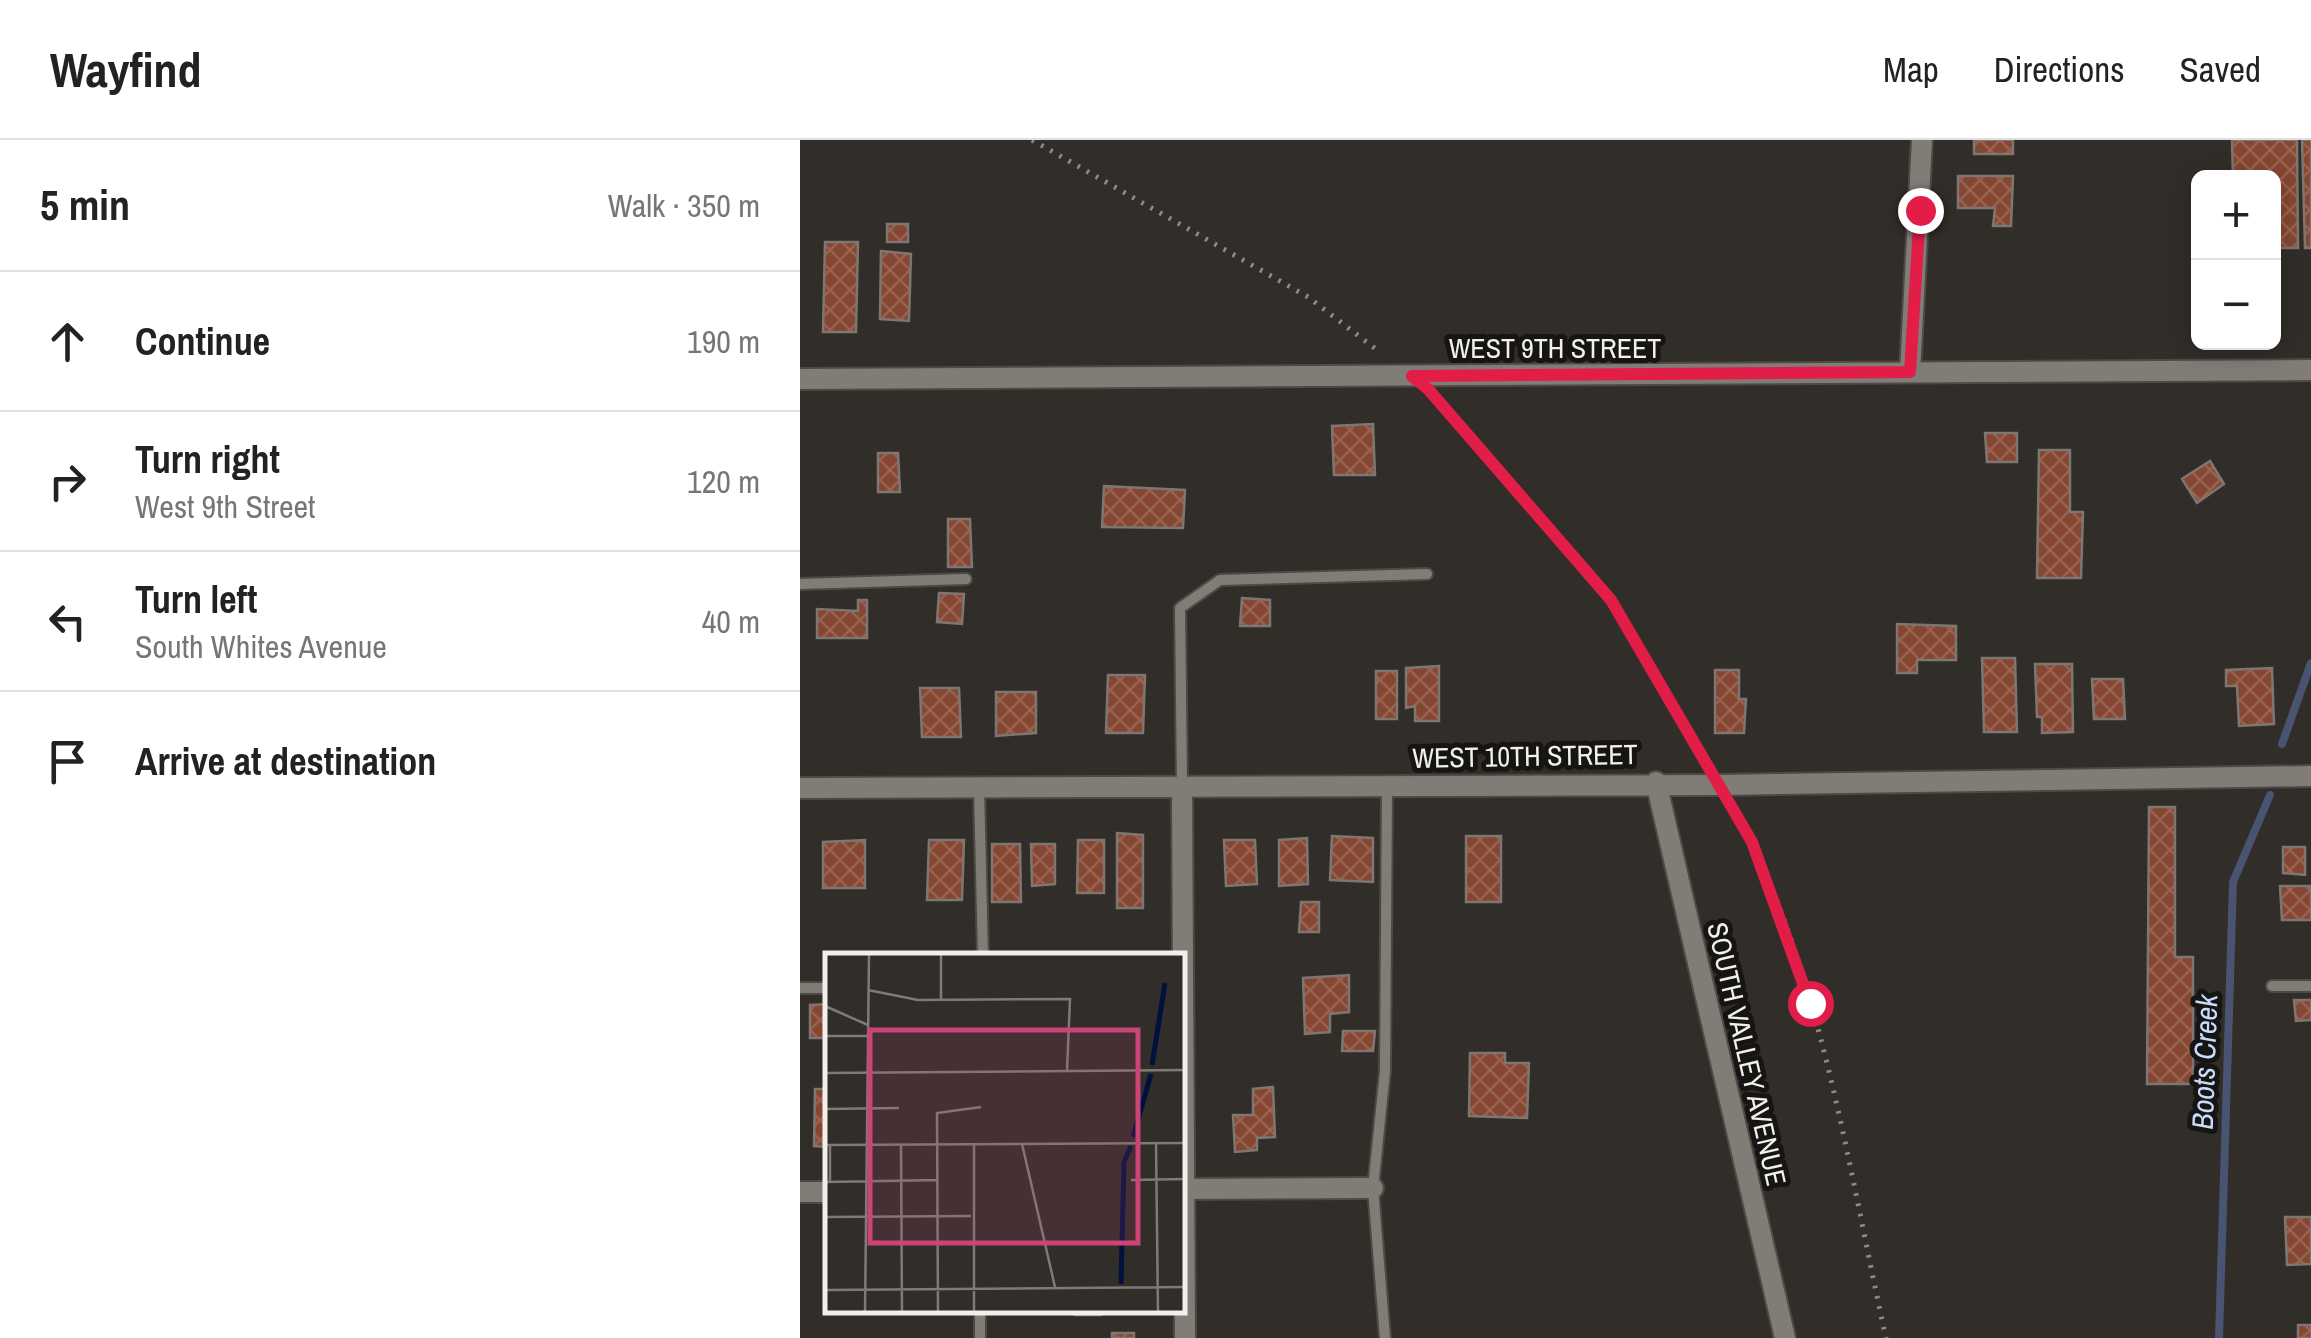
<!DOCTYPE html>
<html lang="en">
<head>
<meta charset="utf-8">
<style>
	:root { --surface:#fff; --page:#f2f2f2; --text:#222; --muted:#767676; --line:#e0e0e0 }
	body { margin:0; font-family:"Archivo Narrow",sans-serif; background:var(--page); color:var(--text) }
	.controls { position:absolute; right:30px; top:30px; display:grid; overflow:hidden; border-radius:15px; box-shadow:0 5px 25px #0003 }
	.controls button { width:90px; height:90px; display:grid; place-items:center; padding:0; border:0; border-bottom:2px solid var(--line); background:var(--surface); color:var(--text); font:50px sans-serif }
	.stop { position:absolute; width:30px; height:30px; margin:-22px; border:8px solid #e11d48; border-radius:50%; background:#fff }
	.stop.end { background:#e11d48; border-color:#fff; box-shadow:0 2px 10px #0008 }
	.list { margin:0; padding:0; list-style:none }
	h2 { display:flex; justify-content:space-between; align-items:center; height:130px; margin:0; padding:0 40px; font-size:42px }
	h2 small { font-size:32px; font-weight:400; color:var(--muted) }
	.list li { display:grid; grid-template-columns:65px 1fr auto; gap:30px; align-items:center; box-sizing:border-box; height:140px; padding:0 40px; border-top:2px solid var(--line) }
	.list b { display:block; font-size:38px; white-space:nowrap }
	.list p { margin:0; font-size:32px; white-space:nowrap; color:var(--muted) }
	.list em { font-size:32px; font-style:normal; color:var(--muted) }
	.icon { flex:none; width:55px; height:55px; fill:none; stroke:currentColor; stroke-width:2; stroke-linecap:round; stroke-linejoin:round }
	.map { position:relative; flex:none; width:1511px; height:1198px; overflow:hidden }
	header { display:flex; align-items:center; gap:60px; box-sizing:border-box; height:140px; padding:0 50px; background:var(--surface); border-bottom:2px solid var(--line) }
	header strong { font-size:48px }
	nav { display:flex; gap:55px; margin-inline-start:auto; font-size:35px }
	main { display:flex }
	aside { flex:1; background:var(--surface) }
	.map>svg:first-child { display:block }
</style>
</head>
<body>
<header>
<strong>Wayfind</strong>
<nav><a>Map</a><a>Directions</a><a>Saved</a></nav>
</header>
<main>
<aside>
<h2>5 min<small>Walk · 350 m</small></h2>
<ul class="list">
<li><svg class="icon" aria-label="ahead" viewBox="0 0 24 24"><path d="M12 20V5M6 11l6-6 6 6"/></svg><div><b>Continue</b></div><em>190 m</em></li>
<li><svg class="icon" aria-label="right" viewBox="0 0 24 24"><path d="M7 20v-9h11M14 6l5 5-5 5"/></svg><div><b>Turn right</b><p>West 9th Street</p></div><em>120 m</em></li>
<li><svg class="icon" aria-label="left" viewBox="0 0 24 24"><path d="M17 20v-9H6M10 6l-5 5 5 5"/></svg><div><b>Turn left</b><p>South Whites Avenue</p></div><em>40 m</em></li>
<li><svg class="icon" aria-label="arrive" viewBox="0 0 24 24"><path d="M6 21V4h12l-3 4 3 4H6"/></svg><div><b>Arrive at destination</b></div></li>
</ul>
</aside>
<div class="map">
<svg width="1511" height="1198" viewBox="0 0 1511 1198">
	<defs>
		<pattern id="building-cross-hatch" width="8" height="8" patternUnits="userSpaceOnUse" patternTransform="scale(2.5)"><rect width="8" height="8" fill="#854731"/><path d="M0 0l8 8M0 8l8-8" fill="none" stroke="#97624f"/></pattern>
	</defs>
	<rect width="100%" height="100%" fill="#312d28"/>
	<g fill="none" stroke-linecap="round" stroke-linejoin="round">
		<path stroke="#495472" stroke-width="8" d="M1482,604l29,-81
			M1419,1198l14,-456 37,-87"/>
	</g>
	<path fill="url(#building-cross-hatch)" stroke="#7d7673" stroke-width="2.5" d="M1174,0h39v14h-39z
		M1432,0h65l1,108h-24v-70h-41z
		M1502,0h9v108h-6z
		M1158,36h55l-2,50h-18l2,-18h-37z
		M87,84h21v18h-21z
		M25,102h33l-2,90h-33z
		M81,111l30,3 -2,67 -29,-2z
		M573,284l2,51h-41l-2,-49z
		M1185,293h32v29h-30z
		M1239,310h31v62h13l-2,66h-44z
		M78,313h20l2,39h-22z
		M1410,321l14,23 -27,19 -15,-24z
		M304,346l81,4 -2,38 -81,-1z
		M148,379h22l2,48h-24z
		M139,453l25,1 -2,30 -25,-2z
		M442,458l28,2v26h-30z
		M58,460h9v38h-50v-29l41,2z
		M1097,484l59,2v34h-39v13h-20z
		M1182,518h33l2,74h-33z
		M1235,524h37l1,68 -31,1v-16h-5z
		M639,526v55h-24v-15l-9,2v-40z
		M1472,528l2,56 -35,2 -2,-40h-11v-16z
		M915,530h24v29h7l-2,34h-29z
		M576,531h21v48h-21z
		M308,535h37l-2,58h-37z
		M1292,539h31l2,40h-31z
		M120,548h39l2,49h-39z
		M196,552h40v41l-40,3z
		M1349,667h26v150h18v127h-46z
		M317,693l26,2v73h-26z
		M532,696l41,2v44l-43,-2z
		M666,696h35v66h-35z
		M507,698l1,46 -29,2v-46z
		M65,700v48h-42v-46z
		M129,700h35l-2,60h-35z
		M278,700h26v53h-27z
		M424,700h31l2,44 -31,2z
		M192,704h28l1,58h-29z
		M231,704h24v40l-23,2z
		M1483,707h22v28l-22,-2z
		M1480,746h31v34h-29z
		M501,762h18v30h-20z
		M549,835v37l-19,2v18l-25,2 -2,-56z
		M1494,860h17v20l-15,1z
		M28,864v34h-18v-33z
		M543,891h32l-2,20h-31z
		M670,913h35v10h24l-2,55 -58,-2z
		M473,947l2,50 -18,1v12l-22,2 -2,-37h20v-26z
		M15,949h13v58l-14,-1z
		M1485,1077h26v47l-24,1z
		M275,1170h26v5h-26z
		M1498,1185h13v13h-13z
		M312,1193h22v5h-22z"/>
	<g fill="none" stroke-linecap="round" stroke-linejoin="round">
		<defs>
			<path id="lane" d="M0,444l166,-5
				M382,646l-2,-178 40,-28 207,-6
				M179,648l4,168
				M1472,846h39
				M0,848h28
				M180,1198v-28
				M585,1198l-12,-150 12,-117 2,-284"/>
			<path id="street" d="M1110,232l12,-232
				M0,239l1511,-9
				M856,642l129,556
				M382,647l3,551
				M0,648l919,-3 592,-9
				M382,1049l191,-1
				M0,1052h28"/>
		</defs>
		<use href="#lane" stroke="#4d4a46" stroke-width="14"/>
		<use href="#street" stroke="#4d4a46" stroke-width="24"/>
		<path stroke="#8f8c88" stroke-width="5" stroke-dasharray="2.5 8" stroke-linecap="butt" d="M232,0l276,157 73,56
			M636,258l175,202 94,161
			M931,665c88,151 117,363 155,533"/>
		<use href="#lane" stroke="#827c77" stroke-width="10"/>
		<use href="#street" stroke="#827c77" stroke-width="20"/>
	</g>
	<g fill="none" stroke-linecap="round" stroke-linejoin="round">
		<path stroke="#e11d48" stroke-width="12" d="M1010,863l-58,-161 -141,-242 -183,-211 -16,-13 498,-4 10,-162"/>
	</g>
	<g text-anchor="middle" stroke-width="10" stroke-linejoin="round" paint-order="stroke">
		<g font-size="28" fill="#f2f0ed" stroke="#171513">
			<text x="755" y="218">WEST 9TH STREET</text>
			<text transform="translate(725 616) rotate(-1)" y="10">WEST 10TH STREET</text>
			<text transform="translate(947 914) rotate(77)" y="10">SOUTH VALLEY AVENUE</text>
		</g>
		<g font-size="30" font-style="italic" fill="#c9dbfb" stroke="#171513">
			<text transform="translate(1405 922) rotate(-88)" y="10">Boots Creek</text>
		</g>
	</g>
	<g transform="translate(25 813)">
		<rect width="360" height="360" fill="#312d28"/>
		<path fill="none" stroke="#00113e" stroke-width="5" d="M327,112l13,-82M308,184l18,-63M296,331l3,-122 7,-16"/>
		<path fill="none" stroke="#7e7b77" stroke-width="2.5" d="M116,0v47M43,37l50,10 152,-1 -3,72M0,53l43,19M0,83h42M0,120l360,-3M0,156l74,-1M331,190l2,170M197,191l33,143M0,192l360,-2M76,192l1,168M306,227l54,-1M0,229l113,-2M5,229v-37M0,264l146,-1M0,337l360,-3M40,360l4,-360M113,360l-1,-200 44,-6M149,360v-168"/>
		<path fill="#cc4378" fill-opacity="0.15" stroke="#cc4378" stroke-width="5" d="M45,77h268v213h-268z"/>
		<rect width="360" height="360" fill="none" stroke="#f2f0ed" stroke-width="5"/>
	</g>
</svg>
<div class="controls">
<button>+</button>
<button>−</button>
</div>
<div class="stop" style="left:1010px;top:863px"></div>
<div class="stop end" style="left:1120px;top:70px"></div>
</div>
</main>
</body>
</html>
